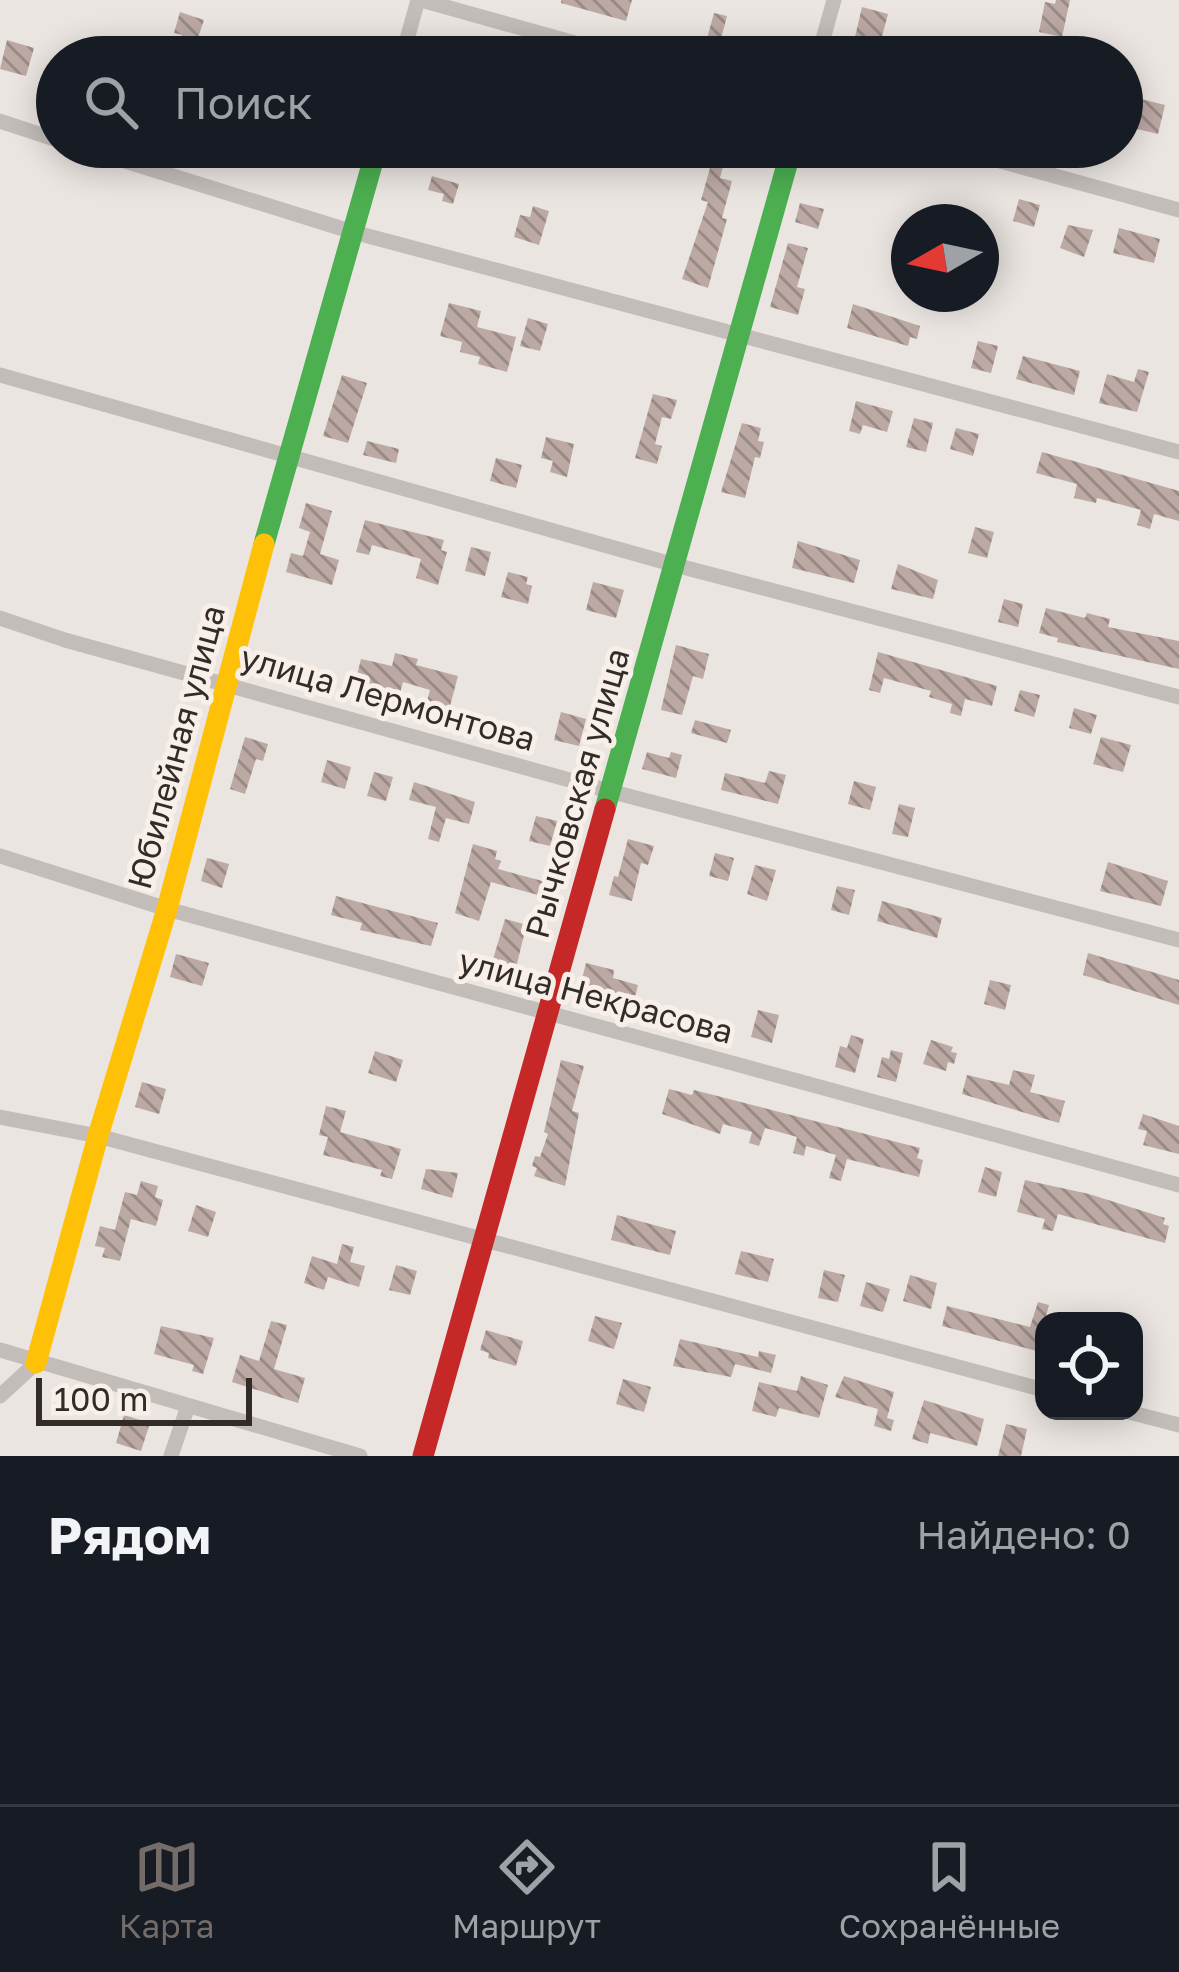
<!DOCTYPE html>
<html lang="ru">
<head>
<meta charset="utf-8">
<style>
	:root { --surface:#171b24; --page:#242831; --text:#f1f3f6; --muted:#9ea1a6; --line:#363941; --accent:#736c68 }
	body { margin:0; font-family:"Golos Text",sans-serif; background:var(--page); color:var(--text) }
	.controls { position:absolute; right:36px; bottom:36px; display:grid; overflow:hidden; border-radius:24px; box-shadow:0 6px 30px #0003 }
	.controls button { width:108px; height:108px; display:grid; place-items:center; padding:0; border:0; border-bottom:3px solid var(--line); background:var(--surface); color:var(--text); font:60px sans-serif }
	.compass { position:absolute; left:891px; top:204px; width:108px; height:108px; border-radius:50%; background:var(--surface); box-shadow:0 6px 30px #0003; rotate:261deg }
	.scale { position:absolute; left:36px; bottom:30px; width:216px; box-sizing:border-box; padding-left:12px; border:6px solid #332b28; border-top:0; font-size:33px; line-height:42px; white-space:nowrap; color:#332b28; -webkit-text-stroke:9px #f7efe8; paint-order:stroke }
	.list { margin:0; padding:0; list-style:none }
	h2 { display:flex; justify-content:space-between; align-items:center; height:156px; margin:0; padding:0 48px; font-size:51px }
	h2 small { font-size:39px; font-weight:400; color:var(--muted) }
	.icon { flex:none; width:66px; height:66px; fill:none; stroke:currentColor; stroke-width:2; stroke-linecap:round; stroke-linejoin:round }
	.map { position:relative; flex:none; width:1179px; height:1456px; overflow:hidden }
	.search { position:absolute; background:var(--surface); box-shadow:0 6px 30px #0003; left:36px; right:36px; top:36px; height:132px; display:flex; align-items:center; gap:30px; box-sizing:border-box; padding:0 42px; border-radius:66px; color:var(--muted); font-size:45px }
	.sheet { height:348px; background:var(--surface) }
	nav { display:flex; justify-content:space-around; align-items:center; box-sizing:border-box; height:168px; border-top:3px solid var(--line); background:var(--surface); font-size:33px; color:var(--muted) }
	nav a { display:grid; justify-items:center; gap:6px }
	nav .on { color:var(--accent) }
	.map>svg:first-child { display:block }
</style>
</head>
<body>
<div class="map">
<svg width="1179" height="1456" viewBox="0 0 1179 1456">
	<defs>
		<pattern id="building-back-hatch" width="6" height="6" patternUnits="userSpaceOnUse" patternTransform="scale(3)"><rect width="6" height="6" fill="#bca9a4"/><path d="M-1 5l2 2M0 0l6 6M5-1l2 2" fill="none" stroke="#998a86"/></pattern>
	</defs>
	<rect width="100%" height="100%" fill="#eae5e0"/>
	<path fill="url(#building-back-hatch)" d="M561,0h71l-6,21 -65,-18z
		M1056,0h14l-8,37 -23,-5 6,-30 10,2z
		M862,7l26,7 -8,30 -25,-7z
		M180,12l24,8 -9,27 -15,-5 2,-7 -8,-2z
		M714,13l13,3 -9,34 -13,-4z
		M7,40l27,8 -8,28 -26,-7z
		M1141,99l24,6 -7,29 -25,-6z
		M703,147h25l-8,31 12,3 -10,37 5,1 -19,69 -26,-9 26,-77 -7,-2 11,-39 -12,-3z
		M432,176l27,8 -6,20 -11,-3 2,-7 -16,-4z
		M1019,199l21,6 -6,22 -21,-6z
		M800,203l24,6 -6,20 -23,-7z
		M533,206l16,5 -10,34 -25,-8 6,-22 10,2z
		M1068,225l25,5 -9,27 -24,-9z
		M1119,228l41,11 -6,24 -41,-10z
		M788,243l20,5 -11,39 8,2 -7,26 -28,-8z
		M449,303l32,8 -4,16 39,10 -9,35 -29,-8 2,-7 -20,-5 2,-10 -22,-6z
		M853,304l67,22 -3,13 -7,-2 -2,9 -61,-18z
		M528,318l20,6 -8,27 -20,-5z
		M978,341l20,5 -7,27 -20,-5z
		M1023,356l57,15 -6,24 -58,-16z
		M1138,369l11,3 -12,40 -38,-9 8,-29 27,8z
		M342,375l25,8 -19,60 -25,-7z
		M653,394l24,6 -6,19 -9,-2 -7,27 7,2 -5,18 -22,-6z
		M856,401l37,10 -6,21 -24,-7 -3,9 -11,-3z
		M914,418l19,5 -7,29 -20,-5z
		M742,423l19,5 -3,13 6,1 -4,16 -5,-1 -10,41 -24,-6z
		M956,428l23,6 -6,22 -23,-7z
		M546,437l28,7 -7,33 -17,-5 3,-11 -12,-3z
		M367,441l32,8 -3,14 -33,-8z
		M1042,452l137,39v30l-25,-7 -4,15 -13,-4 4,-15 -44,-12 -1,5 -22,-5 3,-14 -41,-11z
		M496,458l26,7 -6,23 -26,-7z
		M306,503l26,8 -12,43 19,6 -7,25 -46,-13 5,-19 12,3 7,-24 -11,-4z
		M365,520l79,20 -3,10 6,2 -9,33 -22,-7 5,-19 -49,-14 -3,10 -13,-3z
		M975,527l19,5 -7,26 -19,-5z
		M798,541l62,19 -6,23 -62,-15z
		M471,547l20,5 -6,24 -20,-5z
		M898,564l40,16 -5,19 -42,-10z
		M508,572l20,5 -2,7 6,2 -4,18 -27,-7z
		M593,582l31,8 -8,28 -30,-8z
		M1004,599l19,5 -5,23 -20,-5z
		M1046,608l39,10 2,-5 23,6 -2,8 71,14v28l-122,-27 1,-4 -19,-5z
		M676,645l33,9 -6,25 -10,-3 -11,39 -21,-5z
		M878,652l119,34 -5,20 -27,-7 -4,17 -11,-3 2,-9 -23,-7 2,-6 -47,-13 -4,15 -11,-3z
		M395,653l23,6 -2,6 42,11 -9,34 -23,-5 4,-15 -27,-8 -6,22 -14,-4 3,-10 -31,-7 6,-24 31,7z
		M1020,690l20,5 -6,22 -20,-6z
		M1074,708l23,7 -6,19 -22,-6z
		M561,712l25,7 -7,27 -25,-6z
		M695,720l36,10 -4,13 -36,-10z
		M245,737l23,7 -5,17 -7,-2 -11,35 -15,-5z
		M1101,737l30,8 -8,27 -30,-8z
		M647,752l22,6 2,-6 11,3 -6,23 -34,-9z
		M327,760l24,7 -6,22 -24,-7z
		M769,771l17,4 -8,29 -57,-14 4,-17 40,10z
		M374,772l19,5 -7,24 -19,-5z
		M854,781l22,6 -6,23 -22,-6z
		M414,782l61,20 -6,22 -23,-6 -7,24 -11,-3 8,-32 -27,-7z
		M899,804l16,4 -7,29 -16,-3z
		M536,816l21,5 -7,25 -21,-5z
		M628,839l26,7 -6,19 -7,-2 -9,38 -23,-6 5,-19 4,1z
		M473,844l24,7 -2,8 6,2 -3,8 48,13 -4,14 -51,-14 -12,39 -24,-8z
		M715,853l19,5 -6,23 -19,-5z
		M207,858l22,6 -7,24 -21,-7z
		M1108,862l60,19 -7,25 -61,-15z
		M755,865l21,5 -9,31 -20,-7z
		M837,886l18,4 -6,25 -18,-5z
		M336,896l102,27 -7,23 -71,-16 2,-7 -31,-8z
		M882,901l60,17 -5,20 -60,-17z
		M505,919l26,7 -2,11 -5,-2 -9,37 -24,-6z
		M1088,953l91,27v25l-96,-30z
		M176,954l33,9 -7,23 -32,-9z
		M586,963l28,7 -1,8 25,7 -4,16 -54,-14z
		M990,980l21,5 -6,25 -21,-6z
		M758,1010l21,5 -7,28 -21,-6z
		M851,1035l13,4 -9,34 -20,-6 5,-21 7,2z
		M931,1040l22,7 -2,5 6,1 -3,11 -6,-2 -2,9 -23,-7z
		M891,1050l12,3 -7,29 -19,-5 5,-20 7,2z
		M375,1051l28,9 -7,22 -28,-9z
		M561,1060l23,6 -12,45 7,2 -14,73 -31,-10 3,-8 -5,-2 3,-10 5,1 8,-23 -4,-2z
		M1013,1070l22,5 -5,17 35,9 -6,22 -97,-29 5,-19 42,10z
		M142,1082l24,7 -7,25 -24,-7z
		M669,1089l23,6 2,-5 226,58 -3,10 6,2 -4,17 -72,-18 -6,22 -12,-3 7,-23 -30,-9 -2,10 -11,-3 4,-16 -32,-9 -6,18 -10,-3 3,-11 -29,-8 -3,10 -58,-20z
		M326,1106l20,5 -6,21 61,17 -9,30 -12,-3 2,-6 -59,-15 5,-18 -9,-2z
		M1143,1114l36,12v28l-36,-9 4,-14 -9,-2z
		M985,1167l17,5 -6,25 -18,-5z
		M426,1169l32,4 -6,25 -31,-9z
		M1025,1180l64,14 76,24 -2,6 6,2 -4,17 -107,-29 -5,17 -11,-2 3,-10 -28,-7z
		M141,1181l17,5 -3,11 8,3 -7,26 -25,-7 -11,42 -18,-4 3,-9 -10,-2 5,-20 15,4 10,-38 12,3z
		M196,1205l20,7 -8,25 -20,-6z
		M617,1215l59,16 -6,24 -59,-15z
		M342,1244l12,3 -4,15 15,4 -6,21 -31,-10 -4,13 -20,-7 8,-27 25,8z
		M741,1251l33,8 -6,23 -33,-8z
		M396,1265l21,6 -7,24 -21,-5z
		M824,1270l21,5 -7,27 -20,-4z
		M910,1275l27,8 -6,26 -28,-8z
		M866,1282l24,7 -7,23 -23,-6z
		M1038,1302l11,3 -8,30 3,1v17l-102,-27 5,-20 83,21z
		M595,1316l27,7 -8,26 -26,-8z
		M271,1321l16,4 -13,44 31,9 -7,25 -66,-21 8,-27 19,6z
		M161,1326l53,12 -11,36 -11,-3 2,-6 -40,-11z
		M486,1330l37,11 -7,25 -28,-8 1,-5 -9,-3z
		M680,1339l78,18 1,-6 17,4 -5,18 -36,-9 -4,13 -58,-11z
		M801,1376l27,9 -9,33 -40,-10 -3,9 -24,-6 7,-29 38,9z
		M844,1376l50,16 -7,26 7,2 -3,11 -17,-5 4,-17 -43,-12z
		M623,1379l28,8 -7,25 -28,-8z
		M924,1400l60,19 -7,27 -47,-13 -2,11 -16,-5z
		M124,1415l26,8 -9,28 -25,-8z
		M1006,1424l21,5 -6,27h-23z"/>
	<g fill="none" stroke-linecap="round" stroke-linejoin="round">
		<path stroke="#c3bdb9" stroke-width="15" d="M421,0l204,57
			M402,57l16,-57
			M818,57l16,-57
			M0,121l57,19
			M80,147l273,85 826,220
			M949,147l230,63
			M0,375l675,190 504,132
			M0,618l65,22 548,152 566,148
			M0,856l167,53 1012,276
			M0,1117l98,19 946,254
			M0,1350l360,106
			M0,1396l36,-33
			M1125,1411l54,14
			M171,1456l17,-50"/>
		<path stroke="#4caf50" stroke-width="21" d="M264,544l113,-397
			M605,809l187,-662"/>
		<path stroke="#ffc107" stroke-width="21" d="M36,1363l62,-227 69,-227 97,-365"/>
		<path stroke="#c62828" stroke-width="21" d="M423,1456l182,-647"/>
	</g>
	<g text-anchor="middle" stroke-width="10" stroke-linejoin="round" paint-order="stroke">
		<g font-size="33" fill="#332b28" stroke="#f7efe8">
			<text transform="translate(388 698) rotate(16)" y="12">улица Лермонтова</text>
			<text transform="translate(176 747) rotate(-75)" y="12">Юбилейная улица</text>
			<text transform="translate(577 793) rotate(-74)" y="12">Рычковская улица</text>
			<text transform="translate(596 996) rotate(15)" y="12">улица Некрасова</text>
		</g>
	</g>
</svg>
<div class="controls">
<button><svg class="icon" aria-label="locate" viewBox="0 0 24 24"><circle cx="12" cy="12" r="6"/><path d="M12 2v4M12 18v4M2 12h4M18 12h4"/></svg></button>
</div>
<svg class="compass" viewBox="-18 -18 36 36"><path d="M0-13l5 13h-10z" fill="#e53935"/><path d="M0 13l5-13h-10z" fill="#9ea1a6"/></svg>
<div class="scale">100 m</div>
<div class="search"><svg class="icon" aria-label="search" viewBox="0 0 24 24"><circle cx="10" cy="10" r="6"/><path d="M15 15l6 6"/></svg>Поиск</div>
</div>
<section class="sheet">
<h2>Рядом<small>Найдено: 0</small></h2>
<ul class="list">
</ul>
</section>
<nav>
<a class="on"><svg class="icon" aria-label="map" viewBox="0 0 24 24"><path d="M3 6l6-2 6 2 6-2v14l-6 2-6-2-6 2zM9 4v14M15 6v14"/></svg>Карта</a>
<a><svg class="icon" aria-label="directions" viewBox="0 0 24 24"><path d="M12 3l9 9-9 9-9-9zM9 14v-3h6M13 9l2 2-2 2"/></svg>Маршрут</a>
<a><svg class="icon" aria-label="saved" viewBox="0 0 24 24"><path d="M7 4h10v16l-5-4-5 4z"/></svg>Сохранённые</a>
</nav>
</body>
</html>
